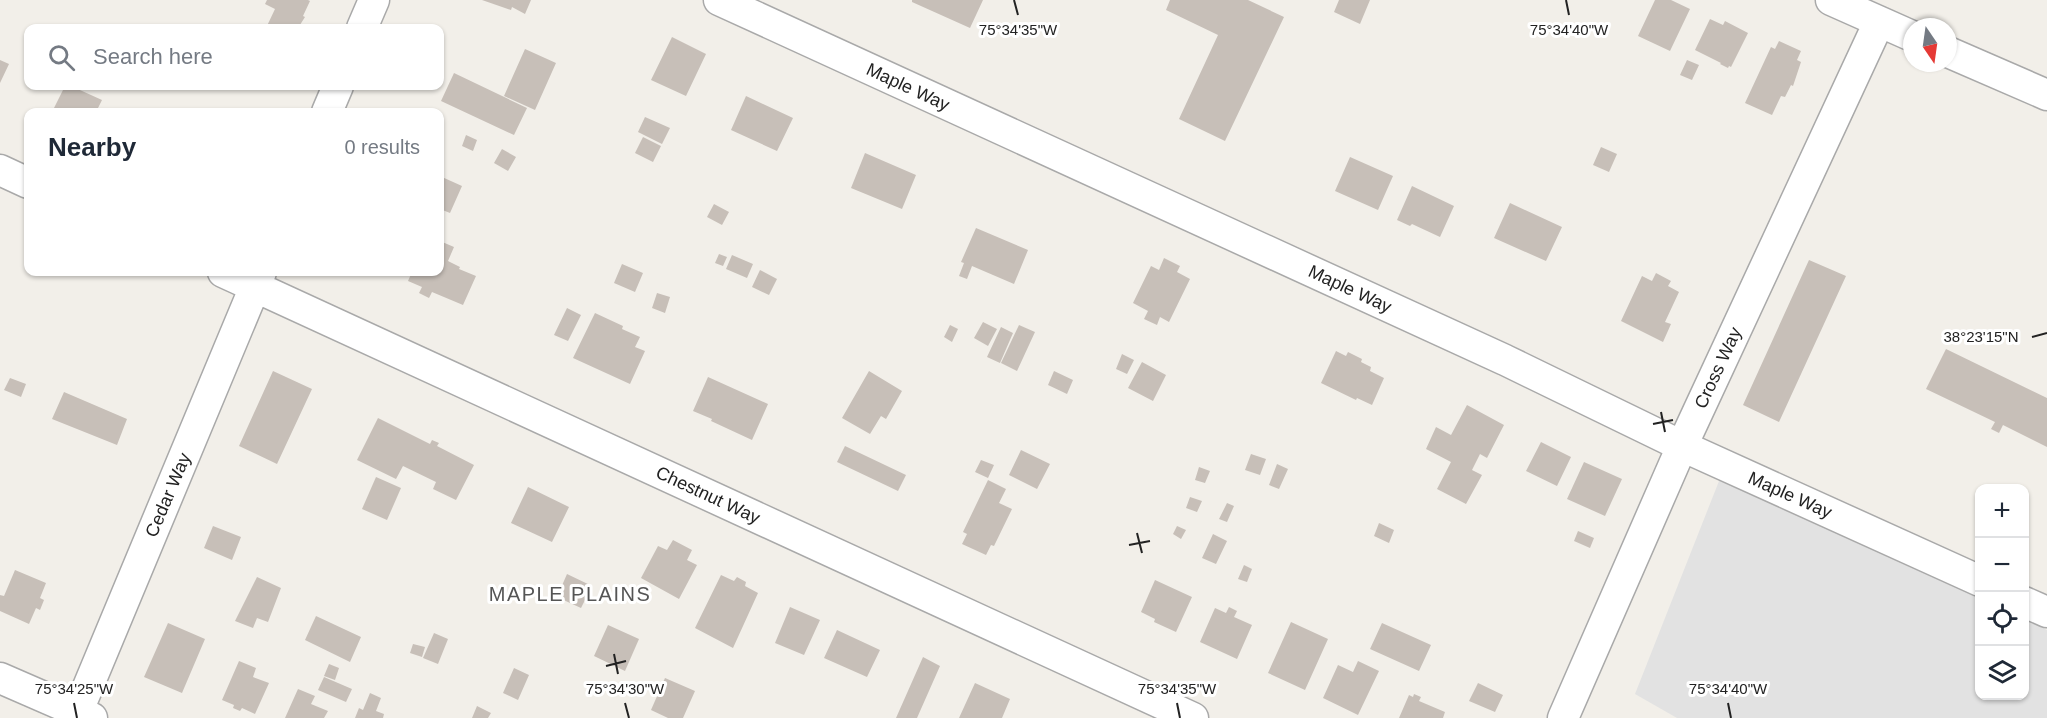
<!DOCTYPE html>
<html lang="en">
<head>
<meta charset="utf-8">
<style>
	:root { --surface:#fff; --page:#f2f2f3; --text:#1f2937; --muted:#747a83; --line:#e0e1e3 }
	body { margin:0; font-family:Helvetica,sans-serif; background:var(--page); color:var(--text) }
	.controls { position:absolute; right:18px; bottom:18px; display:grid; overflow:hidden; border-radius:12px; box-shadow:0 2px 4px #0004 }
	.controls button { width:54px; height:54px; display:grid; place-items:center; padding:0; border:0; border-bottom:2px solid var(--line); background:var(--surface); color:var(--text); font:30px sans-serif }
	.compass { position:absolute; left:1903px; top:18px; width:54px; height:54px; border-radius:50%; background:var(--surface); box-shadow:0 2px 4px #0004; rotate:167deg }
	.list { margin:0; padding:0; list-style:none }
	h2 { display:flex; justify-content:space-between; align-items:center; height:78px; margin:0; padding:0 24px; font-size:26px }
	h2 small { font-size:20px; font-weight:400; color:var(--muted) }
	.icon { flex:none; width:33px; height:33px; fill:none; stroke:currentColor; stroke-width:2; stroke-linecap:round; stroke-linejoin:round }
	.map { position:relative; flex:none; width:2047px; height:718px; overflow:hidden }
	.search { position:absolute; background:var(--surface); box-shadow:0 2px 4px #0004; left:24px; top:24px; width:420px; height:66px; display:flex; align-items:center; gap:15px; box-sizing:border-box; padding:0 21px; border-radius:12px; color:var(--muted); font-size:22px }
	.panel { position:absolute; background:var(--surface); box-shadow:0 2px 4px #0004; left:24px; top:108px; width:420px; height:168px; border-radius:12px }
	.map>svg:first-child { display:block }
</style>
</head>
<body>
<div class="map">
<svg width="2047" height="718" viewBox="0 0 2047 718">
	<rect width="100%" height="100%" fill="#f2efe9"/>
	<path fill="#e2e2e2" d="M1721,476l258,122 1,98h44l1,-77 22,11v88h-370l-42,-24z"/>
	<path fill="#c7bfb8" d="M267,0h41l2,1 -7,15 2,1 -7,11h-32l9,-19 -10,-5z
		M482,0h49l-6,14 -13,-7 -1,3z
		M912,0h71l-13,28 -58,-26z
		M1170,0h78l36,17 -59,124 -46,-22 39,-84 -52,-25z
		M1339,0h31l-10,24 -26,-12z
		M1655,0h16l19,9 -20,42 -32,-15z
		M1710,19l13,6 2,-4 23,12 -17,34 -2,-1 -1,2 -8,-4 1,-1 -26,-13z
		M672,37l34,17 -20,42 -35,-16z
		M1779,41l22,10 -4,9 4,2 -8,24 -2,-1 -6,12 -4,-1 -9,19 -27,-12 26,-56 4,2z
		M525,49l31,14 -21,47 -31,-14z
		M0,60l9,4 -9,19z
		M1687,60l12,5 -7,15 -12,-5z
		M454,73l73,35 -13,27 -73,-34z
		M65,86h6l31,14 -6,12h-44z
		M746,96l47,22 -16,33 -46,-21z
		M645,117l25,11 -8,16 -24,-12z
		M466,135l11,5 -4,11 -11,-5z
		M643,137l18,9 -8,16 -18,-9z
		M1601,147l16,7 -8,18 -16,-7z
		M502,149l14,8 -8,14 -14,-8z
		M865,153l51,22 -14,34 -51,-21z
		M1350,157l43,19 -15,34 -43,-19z
		M442,177l20,9 -12,27 -10,-4v-27z
		M1412,186l42,20 -14,31 -28,-13 -2,2 -13,-6z
		M1510,203l52,24 -16,34 -52,-23z
		M714,204l15,8 -7,13 -15,-8z
		M976,228l52,22 -14,34 -42,-18 -5,13 -8,-3 5,-13 -3,-1z
		M440,241l14,6 -6,14 12,6 -1,2 17,7 -13,29 -31,-13 -3,6 -10,-5 3,-6 -14,-6 4,-9h28z
		M719,254l8,3 -4,9 -8,-3z
		M732,255l21,9 -6,14 -21,-9z
		M1164,258l16,8 -3,6 13,7 -21,43 -9,-5 -3,8 -13,-6 4,-8 -15,-8 18,-37 8,4z
		M1809,260l37,16 -67,146 -36,-17z
		M622,264l21,9 -8,19 -21,-9z
		M760,270l17,9 -8,16 -17,-8z
		M1656,273l15,8 -3,5 11,6 -14,30 6,2 -8,18 -42,-21 21,-45 10,5z
		M657,293l13,4 -5,16 -13,-5z
		M567,308l14,7 -13,26 -14,-6z
		M595,313l28,13 -1,3 18,8 -5,10 10,4 -15,33 -57,-26z
		M983,322l14,7 -9,17 -14,-8z
		M950,325l8,4 -6,13 -8,-5z
		M1019,325l16,7 -18,39 -16,-8z
		M1001,327l12,6 -13,30 -13,-6z
		M1946,349l101,49v49l-44,-22 -4,8 -8,-4 4,-7 -69,-33z
		M1336,351l10,5 2,-4 14,7 -1,3 10,5 -1,4 14,7 -12,27 -15,-7 -1,2 -35,-17z
		M1122,354l12,6 -7,14 -11,-5z
		M1142,362l24,13 -13,26 -25,-13z
		M273,371l39,18 -35,75 -38,-18z
		M869,371l33,20 -16,28 -5,-3 -11,18 -28,-16z
		M1054,371l19,9 -6,14 -19,-9z
		M708,377l60,27 -16,36 -41,-19 1,-2 -19,-8z
		M10,378l16,6 -5,13 -17,-7z
		M64,392l63,27 -10,26 -65,-26z
		M1467,405l37,20 -17,33 -7,-4 -8,16 10,5 -16,29 -29,-15 14,-27 -25,-13 10,-22 15,8z
		M378,418l52,26 2,-4 7,3 -2,3 37,19 -18,35 -23,-11 3,-7 -33,-16 -7,13 -39,-19z
		M1541,442l30,15 -14,29 -31,-15z
		M845,446l61,29 -8,16 -61,-29z
		M1021,450l29,14 -13,25 -28,-14z
		M1251,454l15,5 -6,16 -15,-5z
		M981,460l13,5 -6,13 -13,-6z
		M1584,462l38,17 -17,37 -38,-17z
		M1277,464l11,5 -9,20 -10,-4z
		M1199,467l11,4 -5,12 -10,-3z
		M376,477l25,11 -14,32 -25,-11z
		M988,480l18,9 -7,14 13,6 -18,37 -3,-1 -5,10 -24,-11 5,-10 -4,-2z
		M528,487l41,20 -17,35 -41,-19z
		M1190,497l12,4 -5,11 -11,-4z
		M1227,503l7,3 -7,16 -8,-3z
		M1379,523l15,7 -5,13 -15,-7z
		M213,526l28,11 -9,23 -28,-12z
		M1177,526l9,4 -5,9 -8,-5z
		M1578,531l16,7 -4,10 -16,-7z
		M1213,534l14,7 -11,23 -14,-6z
		M673,540l19,10 -5,10 10,5 -18,34 -38,-21 17,-32 9,4z
		M1244,565l8,4 -5,13 -9,-3z
		M15,570l31,13 -6,15 4,2 -4,10 -4,-2 -7,16 -29,-13v-16l4,1z
		M567,574l25,12 -11,22 -24,-11z
		M721,575l13,6 3,-4 9,5 -1,4 13,7 -25,55 -38,-20z
		M257,577l24,11 -13,34 -11,-4 -4,10 -18,-7z
		M1155,580l37,17 -16,35 -22,-10 1,-3 -14,-7z
		M790,607l30,13 -16,35 -29,-12z
		M1229,607l8,4 -3,6 18,8 -15,34 -37,-17 15,-34 11,5z
		M316,616l45,21 -11,25 -45,-22z
		M1291,622l37,17 -23,51 -37,-17z
		M168,623l37,16 -23,54 -38,-16z
		M1382,623l49,22 -12,26 -49,-22z
		M608,625l31,14 -14,32 -31,-15z
		M837,630l43,20 -13,27 -43,-19z
		M434,633l14,6 -10,25 -15,-6z
		M413,644l12,3 -3,10 -12,-4z
		M923,657l17,9 -23,52h-21z
		M239,661l17,7 -3,9 16,6 -14,31 -13,-6 -2,3 -7,-3 1,-3 -12,-5z
		M1358,661l21,10 -21,44 -35,-17 15,-33 15,7z
		M329,664l10,4 -4,12 -11,-4z
		M514,668l15,7 -11,25 -15,-7z
		M324,677l28,12 -6,13 -28,-12z
		M665,678l30,13 -12,27h-15l-17,-8z
		M975,683l35,16 -8,19h-43z
		M1478,683l25,12 -8,17 -26,-11z
		M298,689l17,7 -4,8 17,7 -4,7h-39z
		M370,693l11,5 -5,13 8,3 -1,4h-28l4,-10 4,2z
		M1414,694l7,3 -2,4 26,11 -2,6h-44l10,-23 4,2z
		M477,706l14,7 -3,5h-16z"/>
	<g fill="none" stroke-linecap="round" stroke-linejoin="round">
		<defs>
			<path id="street" d="M719,0l786,360 177,86 298,135
				M1831,0l81,36
				M362,28l12,-28
				M1948,52l99,43
				M327,112l11,-26
				M0,170l28,13
				M223,272l970,446
				M2024,602l23,10
				M0,678l92,40
				M75,718l186,-446
				M1563,718l119,-272 197,-424"/>
		</defs>
		<use href="#street" stroke="#a9a9a9" stroke-width="33"/>
		<use href="#street" stroke="#fff" stroke-width="30"/>
	</g>
	<path fill="none" stroke="#222" stroke-width="2" d="M1014,0l4,15M1566,0l3,15M2032,337l15,-4M1661,412l4,20M1653,424l20,-4M1137,533l5,20M1129,545l21,-4M614,654l4,20M606,666l20,-5M74,703l3,15M625,703l4,15M1177,703l3,15M1728,703l3,15"/>
	<g text-anchor="middle" stroke-width="6" stroke-linejoin="round" paint-order="stroke">
		<g font-size="18" fill="#222" stroke="#fff">
			<text transform="translate(908 87) rotate(25)" y="6">Maple Way</text>
			<text transform="translate(1350 289) rotate(25)" y="6">Maple Way</text>
			<text transform="translate(1718 368) rotate(-65)" y="6">Cross Way</text>
			<text transform="translate(168 495) rotate(-67)" y="6">Cedar Way</text>
			<text transform="translate(708 495) rotate(25)" y="6">Chestnut Way</text>
			<text transform="translate(1790 495) rotate(24)" y="6">Maple Way</text>
		</g>
		<g font-size="20" letter-spacing="1.5" fill="#555" stroke="#fff">
			<text x="570" y="601">MAPLE PLAINS</text>
		</g>
	</g>
	<g font-size="15" text-anchor="middle" fill="#222" stroke="#fff" stroke-width="6" stroke-linejoin="round" paint-order="stroke">
		<text x="1018" y="35">75°34'35"W</text>
		<text x="1569" y="35">75°34'40"W</text>
		<text x="1981" y="342">38°23'15"N</text>
		<text x="74" y="694">75°34'25"W</text>
		<text x="625" y="694">75°34'30"W</text>
		<text x="1177" y="694">75°34'35"W</text>
		<text x="1728" y="694">75°34'40"W</text>
	</g>
</svg>
<div class="controls">
<button>+</button>
<button>−</button>
<button><svg class="icon" aria-label="locate" viewBox="0 0 24 24"><circle cx="12" cy="12" r="6"/><path d="M12 2v4M12 18v4M2 12h4M18 12h4"/></svg></button>
<button><svg class="icon" aria-label="layers" viewBox="0 0 24 24"><path d="M12 4l9 5-9 5-9-5zM3 14l9 5 9-5"/></svg></button>
</div>
<svg class="compass" viewBox="-18 -18 36 36"><path d="M0-13l5 13h-10z" fill="#e53935"/><path d="M0 13l5-13h-10z" fill="#747a83"/></svg>
<div class="search"><svg class="icon" aria-label="search" viewBox="0 0 24 24"><circle cx="10" cy="10" r="6"/><path d="M15 15l6 6"/></svg>Search here</div>
<section class="panel">
<h2>Nearby<small>0 results</small></h2>
<ul class="list">
</ul>
</section>
</div>
</body>
</html>
